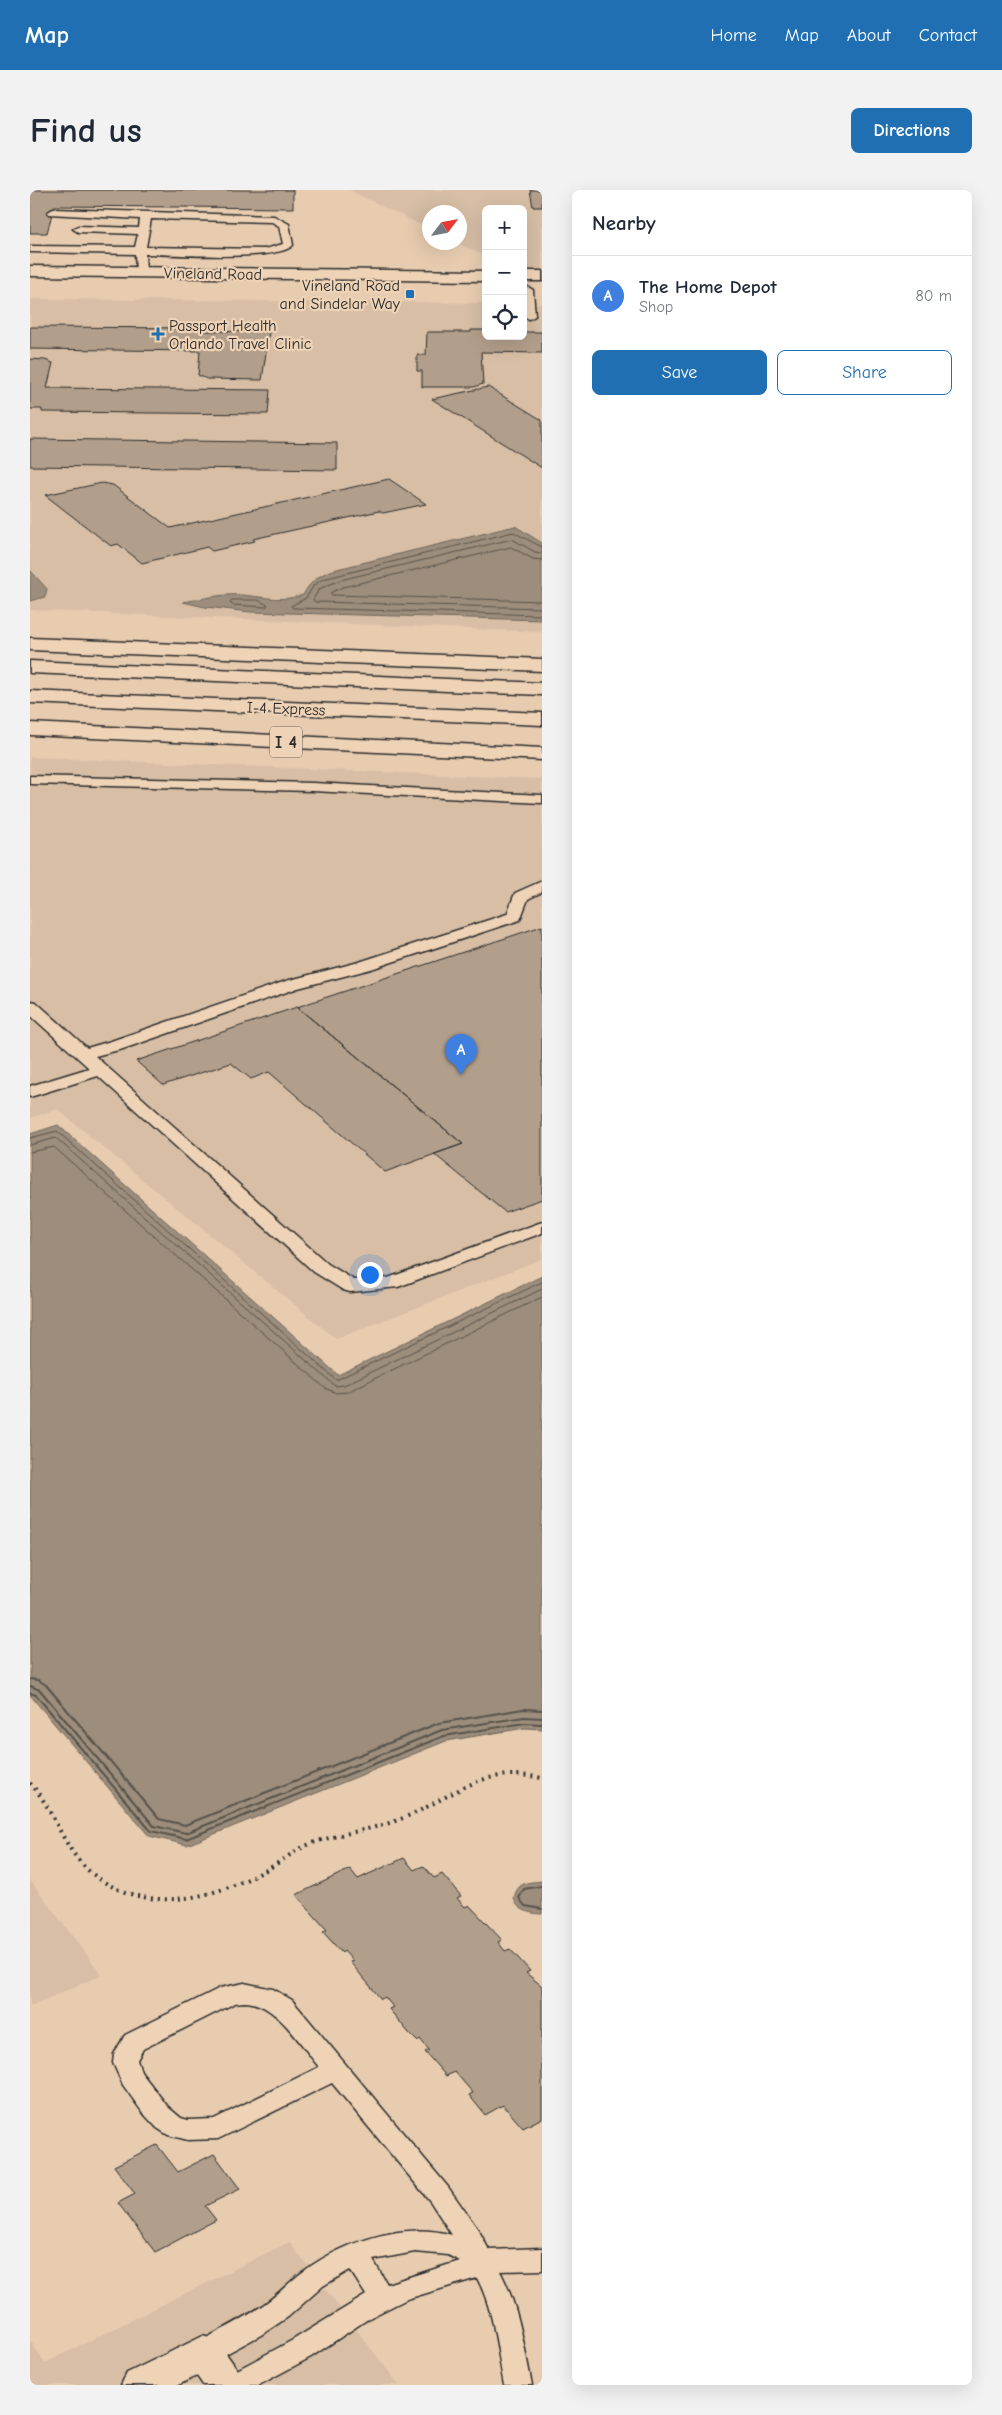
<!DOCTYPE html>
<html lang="en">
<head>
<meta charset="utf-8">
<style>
	:root { --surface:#fff; --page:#f2f2f3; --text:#1f2937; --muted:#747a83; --line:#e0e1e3; --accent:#1f6fb2 }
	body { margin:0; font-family:"Comic Neue",sans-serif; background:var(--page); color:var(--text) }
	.controls { position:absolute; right:15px; top:15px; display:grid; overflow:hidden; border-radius:8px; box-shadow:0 5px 20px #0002 }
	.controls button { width:45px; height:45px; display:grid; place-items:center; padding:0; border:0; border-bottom:1px solid var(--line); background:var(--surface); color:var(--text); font:25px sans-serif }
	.compass { position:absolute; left:392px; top:15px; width:45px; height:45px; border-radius:50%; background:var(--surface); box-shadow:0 5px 20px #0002; rotate:58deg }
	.you { position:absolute; left:339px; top:1084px; width:18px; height:18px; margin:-12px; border:4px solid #fff; border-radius:50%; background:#1a73e8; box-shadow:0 0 0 8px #1a73e833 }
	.badge { display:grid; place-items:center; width:32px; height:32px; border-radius:50%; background:var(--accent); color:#fff; font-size:16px; font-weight:700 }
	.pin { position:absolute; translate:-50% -41px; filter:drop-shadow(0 1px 2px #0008) }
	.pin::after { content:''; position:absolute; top:26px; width:18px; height:15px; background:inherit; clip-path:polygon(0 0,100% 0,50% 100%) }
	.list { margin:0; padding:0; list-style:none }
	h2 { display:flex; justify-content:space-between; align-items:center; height:65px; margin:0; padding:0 20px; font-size:21px }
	h2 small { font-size:16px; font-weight:400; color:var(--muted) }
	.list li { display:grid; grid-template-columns:32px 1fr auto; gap:15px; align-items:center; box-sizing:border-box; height:80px; padding:0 20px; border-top:1px solid var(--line) }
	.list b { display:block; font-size:19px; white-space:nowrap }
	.list p { margin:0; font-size:16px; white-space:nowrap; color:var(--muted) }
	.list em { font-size:16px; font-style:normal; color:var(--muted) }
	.actions { display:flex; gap:10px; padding:15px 20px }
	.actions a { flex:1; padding:11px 0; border:1px solid var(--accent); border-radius:8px; text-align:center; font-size:18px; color:var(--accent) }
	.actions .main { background:var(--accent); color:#fff }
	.icon { flex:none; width:28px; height:28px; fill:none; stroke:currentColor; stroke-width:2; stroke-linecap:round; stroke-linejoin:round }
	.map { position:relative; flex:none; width:512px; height:2195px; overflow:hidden; border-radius:8px }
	header { display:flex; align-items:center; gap:30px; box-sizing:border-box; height:70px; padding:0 25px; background:var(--accent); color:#fff }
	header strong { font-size:24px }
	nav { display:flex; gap:28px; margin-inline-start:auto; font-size:18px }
	.intro { display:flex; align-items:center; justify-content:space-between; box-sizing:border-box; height:120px; padding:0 30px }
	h1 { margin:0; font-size:35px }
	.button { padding:12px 22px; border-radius:8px; background:var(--accent); color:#fff; font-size:18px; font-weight:700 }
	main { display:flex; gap:30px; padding:0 30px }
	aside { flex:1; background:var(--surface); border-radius:8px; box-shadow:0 5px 20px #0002 }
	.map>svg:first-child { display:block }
</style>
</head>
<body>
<header>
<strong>Map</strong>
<nav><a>Home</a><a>Map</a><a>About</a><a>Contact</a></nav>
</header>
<div class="intro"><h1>Find us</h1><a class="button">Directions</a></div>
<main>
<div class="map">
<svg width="512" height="2195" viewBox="0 0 512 2195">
	<rect width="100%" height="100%" fill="#e7ccb0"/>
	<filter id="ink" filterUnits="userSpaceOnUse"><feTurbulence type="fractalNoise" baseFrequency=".02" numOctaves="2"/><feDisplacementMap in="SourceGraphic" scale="10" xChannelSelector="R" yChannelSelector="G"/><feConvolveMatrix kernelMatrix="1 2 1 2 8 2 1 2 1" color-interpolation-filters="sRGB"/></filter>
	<g filter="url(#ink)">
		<path fill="#d7bea5" d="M319,0h193v79h-19v-60h-37v47l-29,-13 3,-1v-30h-30l-1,17z
			M0,109l456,4v33h37v-32h19v328l-512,-22z
			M0,567l512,22v480l-206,80 -279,-230 -27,9z
			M0,1690l72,95 -72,31z
			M259,2052l110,143h-369v-45l15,23z"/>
		<path fill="#9c8d7b" stroke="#6f665b" d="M485,336l27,17v77l-291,-8 -46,-5 -22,-5c14,-2 28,-6 43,-7 29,-2 48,9 77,0 9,-16 17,-21 34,-26z
			M0,380l17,19 -2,8 -15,4z
			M28,935l280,250 204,-99v453l-17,-1 -79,13 -259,104 -38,-9 -119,-141v-561z
			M512,1691v33c-11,0 -27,-4 -28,-17 5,-16 13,-14 28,-16z"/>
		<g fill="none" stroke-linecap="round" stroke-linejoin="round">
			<path stroke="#58524b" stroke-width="1" d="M512,357l-29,-15 -190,47 -9,6 -8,13 -15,8 2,2 249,7
				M512,363l-7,-1 -23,-13 -172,41 -21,9 -6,11 2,2 227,6
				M512,370l-9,-1 -22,-12 -168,40 -13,6 2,2 210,6
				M202,410h26l10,5 -2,2 -34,-2 -2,-2z
				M0,948l27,-7 279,249 206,-98
				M0,955l26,-7 279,248 9,-1 198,-96
				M0,962l24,-5 271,241 11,5 11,-1 195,-95"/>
			<path stroke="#58524b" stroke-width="2" d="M0,1489l8,1 8,5 113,134 26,6 254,-102 84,-14 19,1
				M0,1496l10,4 114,136 32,7 256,-103 82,-13 18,1
				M0,1503l6,2 115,136 35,8 258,-103 81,-13 17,1
				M512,1696l-18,3 -5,9 6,8 17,3"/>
		</g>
		<path fill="#b29f8b" stroke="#2b2b2b" d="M0,0h263v18l-239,-2 -7,27h-17z
			M500,0h12v17h-9z
			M0,137l174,1v3l65,1 -7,48 -55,-1 -9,-4 2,-24 -170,-2z
			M441,140h15v6h37v-4h19v21l-61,-1 2,32 -9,3h-52v-16h-5v-16h9l1,-23h44z
			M0,169l15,1 8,3 -6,25 223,2 -2,24 -226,-2v-3h-12z
			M458,197l54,33v48l-110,-69z
			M0,249l307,4v27l-307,-4z
			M359,289l37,25 -43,9 -4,-2 -126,28 2,2 -43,10 -5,-4 -65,16 -24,-19 -7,2 -66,-51 57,-12 11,2 57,43z
			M512,736v273l-37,13 -71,-58 29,-10 -166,-137z
			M267,817l166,137 -78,28 -116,-100 -18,7 -20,-16 -68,22 -27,-24z
			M374,1668l10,12 9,-4 11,12 8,-4 19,22 -4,2 8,9 4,-2 33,35 -4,2 7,9 5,-2 20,22 -4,2 16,13v132l-19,10 -20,-23 -18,10 -16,-20 4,-2 -18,-21 -9,4 -21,-24 4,-2 -9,-11 -3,2 -8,-8 -20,-24 4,-2 -8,-10 -4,2 -31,-37 3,-1 -9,-10 -2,2 -19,-21 4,-2 -31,-35 54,-26 8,10z
			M127,1955l21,27 36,-18 26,35 -35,17 11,14 -61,32 -37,-49 17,-9 -21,-28z"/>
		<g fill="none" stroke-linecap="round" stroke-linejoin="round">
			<defs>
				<path id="lane" d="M23,19l221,7 15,8 4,21c-14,17 -121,9 -148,9l1,18 -5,3 -5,-3 -1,-18 -105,-2v-6l105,1 3,-13 -60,-2 -5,-3 5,-3 61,2 1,-9 -91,-5 -1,-2zM121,29l121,3 7,4 4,18 -18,5 -119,-2z
					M498,97l5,3 2,26 -6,3 -6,-3v-27z
					M0,586l283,7 229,12v8l-229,-12 -283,-7z
					M512,691v11l-14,7 -8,21 -149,49 -73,19 -175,61 -28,7 233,208 26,16 34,-2 154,-56v11l-144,54 -48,5 -7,-2 -29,-18 -216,-196 -68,21v-11l59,-18 -59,-53v-14l6,1 51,46 24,-7 175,-60 73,-19 148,-48 8,-21z
					M214,1793l29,6 19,11 156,187 31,44 10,19 53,-2v22l-42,1c19,36 24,75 32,114h-28c-7,-36 -10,-75 -27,-107l-70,21 -36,18 -60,40 -52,28h-39l4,-8 67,-36 75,-46 -16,-25 -27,16 -35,31 -27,18 -48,26 -10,3 -10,-3 -4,-8 4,-8c24,-13 48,-24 70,-40 15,-10 27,-24 41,-34 39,-29 101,-50 148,-36l-22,-34 -98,-118 -114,56 -30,1 -20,-5 -11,-7 -14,-15 -20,-28 -10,-22 1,-9 11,-19 95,-47zM214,1812c32,0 56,42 75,65l-105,52 -26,1 -7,-2 -13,-11 -27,-35 -4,-12 6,-11 92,-46zM385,2062l33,3 12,6 -73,23 -14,-24z"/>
				<path id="street" d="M173,2146l14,5 23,32 6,12h-43l-6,-9 -19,9h-57l6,-12z"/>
				<path id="secondary" d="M0,76l456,5v10l-456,-5z
					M493,81h19v10h-19z"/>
				<path id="highway" d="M0,448l512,21v12l-512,-21z
					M0,471l512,22v12l-512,-22z
					M0,501l512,22v12l-512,-22z
					M0,533l512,25v12l-512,-25z"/>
			</defs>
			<use href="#lane" stroke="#2b2b2b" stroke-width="3"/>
			<use href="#street" stroke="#2b2b2b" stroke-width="3"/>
			<use href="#secondary" stroke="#2b2b2b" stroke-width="3"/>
			<use href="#highway" stroke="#2b2b2b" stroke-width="3"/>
			<path stroke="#2b2b2b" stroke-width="4" stroke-dasharray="2 5" stroke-linecap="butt" d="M0,1593c26,28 33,69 64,92 54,41 119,24 174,-6 14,-8 27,-19 42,-25 32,-12 67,-14 98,-28 52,-23 73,-50 134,-38"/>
			<use href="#lane" fill="#efd3b6" fill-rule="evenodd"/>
			<use href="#street" fill="#efd3b6" fill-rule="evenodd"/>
			<use href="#secondary" fill="#efd3b6" fill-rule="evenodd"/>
			<use href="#highway" fill="#efd3b6" fill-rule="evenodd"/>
		</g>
	</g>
	<g fill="#1f6fb2" stroke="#efd3b6" stroke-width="2">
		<rect x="375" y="99" width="10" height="10" rx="2.5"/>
		<path d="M125.5 136.5h5v5h5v5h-5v5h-5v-5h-5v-5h5z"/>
	</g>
	<g text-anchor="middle" stroke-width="4.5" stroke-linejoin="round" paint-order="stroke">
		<g font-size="16" fill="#2b2b2b" stroke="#efd3b6">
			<text transform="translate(183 83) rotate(1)" y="6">Vineland Road</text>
			<text transform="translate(256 518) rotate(2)" y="6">I-4 Express</text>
		</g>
		<g font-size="16" fill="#2b2b2b" stroke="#efd3b6" text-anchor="end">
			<text x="370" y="101">Vineland Road<tspan x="370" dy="18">and Sindelar Way</tspan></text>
			<text x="139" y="141" text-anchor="start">Passport Health<tspan x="139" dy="18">Orlando Travel Clinic</tspan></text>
		</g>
		<rect fill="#efd3b6" stroke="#665d55" stroke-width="1" x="240" y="536.5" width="32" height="31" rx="4"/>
		<g font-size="18" font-weight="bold" fill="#2b2b2b">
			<text x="256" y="558">I 4</text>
		</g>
	</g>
</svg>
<div class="controls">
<button>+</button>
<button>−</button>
<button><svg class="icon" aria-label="locate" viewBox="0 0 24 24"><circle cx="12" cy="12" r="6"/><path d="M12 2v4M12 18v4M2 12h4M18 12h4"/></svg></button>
</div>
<svg class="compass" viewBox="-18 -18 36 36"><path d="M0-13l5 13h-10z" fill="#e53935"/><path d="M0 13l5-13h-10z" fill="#747a83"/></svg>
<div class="you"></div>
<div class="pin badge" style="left:431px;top:885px;background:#3f7fe0">A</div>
</div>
<aside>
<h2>Nearby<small></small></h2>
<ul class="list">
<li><span class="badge" style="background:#3f7fe0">A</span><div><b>The Home Depot</b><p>Shop</p></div><em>80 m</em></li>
</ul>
<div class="actions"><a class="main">Save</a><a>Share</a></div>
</aside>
</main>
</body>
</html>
